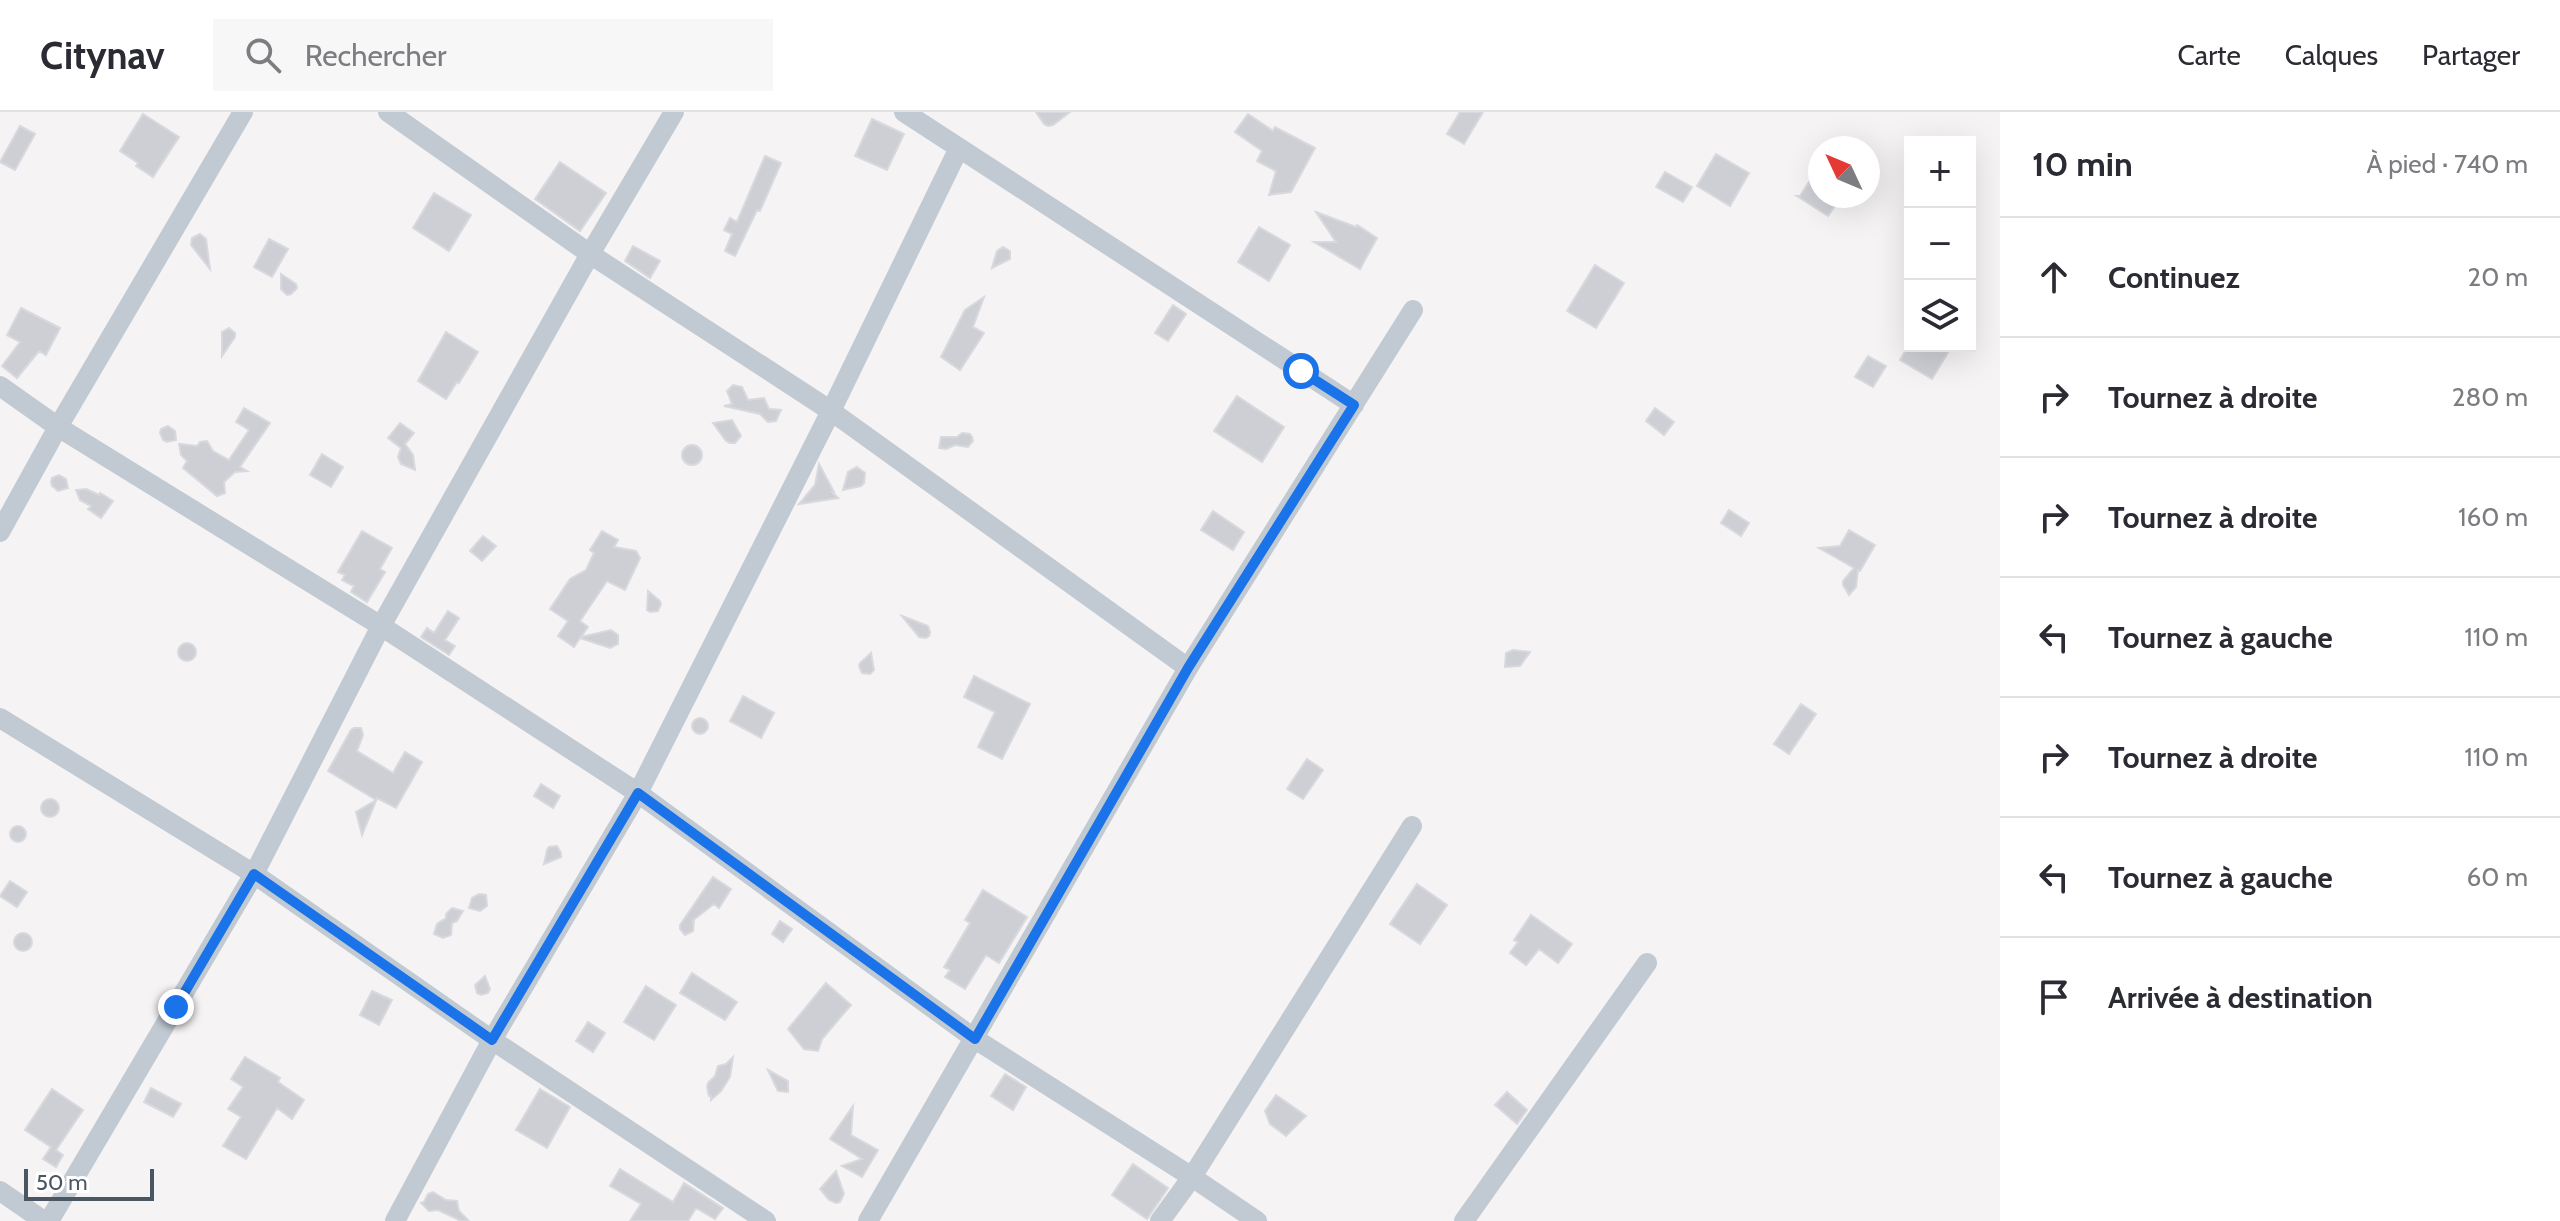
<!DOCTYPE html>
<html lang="fr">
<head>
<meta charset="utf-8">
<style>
	:root { --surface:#fff; --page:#f7f7f7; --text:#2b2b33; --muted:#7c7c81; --line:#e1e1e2 }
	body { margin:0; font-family:Cabin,sans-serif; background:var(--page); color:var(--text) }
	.controls { position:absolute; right:24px; top:24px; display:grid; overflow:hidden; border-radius:0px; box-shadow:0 8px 32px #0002 }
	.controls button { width:72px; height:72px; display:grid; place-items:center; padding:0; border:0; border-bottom:2px solid var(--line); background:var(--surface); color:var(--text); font:40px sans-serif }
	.compass { position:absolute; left:1808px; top:24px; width:72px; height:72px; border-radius:50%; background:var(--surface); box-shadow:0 8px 32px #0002; rotate:314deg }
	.scale { position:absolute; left:24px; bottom:20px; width:130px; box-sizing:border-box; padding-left:8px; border:4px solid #4a5661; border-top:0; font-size:22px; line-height:28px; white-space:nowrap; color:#4a5661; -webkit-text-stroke:6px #fff; paint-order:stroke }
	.stop { position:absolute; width:24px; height:24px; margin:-18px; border:6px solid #1a73e8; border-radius:50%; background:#fff }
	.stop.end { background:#1a73e8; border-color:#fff; box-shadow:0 2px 8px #0008 }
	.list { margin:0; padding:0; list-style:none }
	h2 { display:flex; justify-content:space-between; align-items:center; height:104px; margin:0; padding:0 32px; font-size:34px }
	h2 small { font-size:26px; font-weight:400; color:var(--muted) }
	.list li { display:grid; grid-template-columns:52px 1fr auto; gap:24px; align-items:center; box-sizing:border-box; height:120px; padding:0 32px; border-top:2px solid var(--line) }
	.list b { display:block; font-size:30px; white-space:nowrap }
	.list em { font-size:26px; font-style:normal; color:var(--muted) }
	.icon { flex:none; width:44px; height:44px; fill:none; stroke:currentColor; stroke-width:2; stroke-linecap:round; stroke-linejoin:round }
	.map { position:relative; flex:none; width:2000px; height:1109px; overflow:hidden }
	header { display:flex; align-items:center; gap:48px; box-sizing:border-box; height:112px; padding:0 40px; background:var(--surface); border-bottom:2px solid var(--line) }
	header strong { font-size:38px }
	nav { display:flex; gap:44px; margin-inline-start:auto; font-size:28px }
	.search { width:560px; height:72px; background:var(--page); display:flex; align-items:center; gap:20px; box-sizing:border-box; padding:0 28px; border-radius:0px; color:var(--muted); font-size:30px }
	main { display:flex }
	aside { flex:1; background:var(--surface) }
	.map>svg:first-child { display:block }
</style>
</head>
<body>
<header>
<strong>Citynav</strong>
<div class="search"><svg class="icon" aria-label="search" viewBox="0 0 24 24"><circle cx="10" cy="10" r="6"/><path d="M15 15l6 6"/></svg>Rechercher</div>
<nav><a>Carte</a><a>Calques</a><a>Partager</a></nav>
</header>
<main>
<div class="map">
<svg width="2000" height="1109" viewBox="0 0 2000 1109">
	<rect width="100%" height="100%" fill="#f5f3f3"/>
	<path fill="#cdcfd5" stroke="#d7d9de" stroke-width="2" d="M1036,0h34l-17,13 -5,1 -4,-2z
		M1460,0h23l-19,32 -17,-10z
		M143,2l36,23 -26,40 -17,-11 2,-3 -18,-12z
		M1248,2l25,17 2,-4 40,21 -24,44 -22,3 7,-24 -19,-10 5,-10 -27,-19z
		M872,7l32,15 -17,36 -32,-14z
		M20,14l15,8 -20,36 -15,-8z
		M1716,42l33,19 -19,33 -33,-20z
		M765,44l16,7 -21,48 -3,-1 -22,46 -10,-5 7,-17 -8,-4 6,-12 7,4z
		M560,50l46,31 -26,38 -45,-32z
		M1820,53v31h22l-14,20 -31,-20h3z
		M1665,60l27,15 -9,15 -27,-15z
		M434,81l37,22 -22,36 -36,-23z
		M1316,100l40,15 1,-2 20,13 -17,31 -46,-27h22z
		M1259,115l31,18 -21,36 -31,-19z
		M200,122l6,5 4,30 -19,-24 1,-7z
		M269,127l19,10 -16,28 -18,-10z
		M633,134l27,15 -10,17 -25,-17z
		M1003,135l7,4v8l-18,9 5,-17z
		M1595,153l29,18 -28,45 -29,-17z
		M281,162l15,10 1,4 -6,6 -4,1 -6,-6z
		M984,185l-11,30 11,6 -24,37 -19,-13 24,-47z
		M1173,193l13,9 -18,27 -13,-8z
		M21,196l39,20 -14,27 -7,-4 -22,27 -15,-12 18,-24 -13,-7z
		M229,216l6,5v4l-13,19v-24z
		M446,220l32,20 -19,31 -2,-1 -11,17 -28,-18z
		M1908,234h44l-20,33 -32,-19z
		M1868,244l18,10 -13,21 -18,-10z
		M733,273l9,2 6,13 16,-2 5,11 12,1 -5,11 -8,1 -8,-8 -36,-8 8,-2 -5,-13z
		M1237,284l47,31 -22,35 -48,-31z
		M244,296l26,15 -30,44 7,4 -12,1 -11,10 1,11 -8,3 -34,-28 4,-7 -6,-6 -2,-11 18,2 3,-4 7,-1 6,10 16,9 20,-30 -13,-8z
		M1655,296l19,14 -10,13 -18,-14z
		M732,308l9,16 -6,7h-5l-4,-2 -13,-18z
		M400,311l14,10 -9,11 8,11 2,15 -14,-6 -3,-7 3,-9 -13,-10z
		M168,314l7,5 1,9 -9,2 -4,-2 -3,-7 1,-4z
		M962,321l8,1 2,3 1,4 -5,6 -13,-2 -9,4 -7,-1 2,-11h16z
		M682 343a10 10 0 1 1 20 0a10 10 0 1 1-20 0Z
		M322,342l21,13 -12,20 -21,-12z
		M819,352l15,28h-2l6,6 -39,6 16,-19z
		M857,355l8,6 -1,10 -3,3 -18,4 5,-18z
		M59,363l7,4 2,9 -10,3 -6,-5 -1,-4 1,-4z
		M86,377l13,6 1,-2 13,8 -12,17 -13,-9 3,-3 -11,-6 -4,-10z
		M1729,398l20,13 -8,13 -20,-13z
		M1213,399l31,21 -11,18 -32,-20z
		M1849,418l26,15 -15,26 -2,-1 -2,17 -7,8 -6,-10v-4l11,-13 -35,-20 21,-2z
		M362,419l30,17 -12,21 5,3 -18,30 -16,-10 3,-6 -12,-6 3,-5 -7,-3z
		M602,419l16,9 -4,7 22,4 4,7 -15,32 -18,-9 -27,40 8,6 -7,10 30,-7 7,5v9l-8,4 -30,-10 -6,9 -16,-11 10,-15 -18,-12 20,-30 16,-9 8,-17 -4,-3z
		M483,424l13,10 -14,15 -12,-10z
		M648,479l12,10 1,3 -3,7 -8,1 -3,-2z
		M448,499l11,7 -14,22 10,6 -6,9 -28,-18 6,-9 7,5z
		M902,504l26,10 2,6 -1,4 -3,2 -7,-1z
		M178 540a9 9 0 1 1 18 0a9 9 0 1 1-18 0Z
		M1513,538l17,2 -10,14 -15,1 1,-14z
		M871,541l3,17 -4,4 -8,-1 -3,-7 1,-3z
		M974,564l56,28 -28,55 -24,-12 17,-35 -31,-15z
		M743,584l31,17 -13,25 -31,-17z
		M1801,592l15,10 -27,40 -15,-10z
		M692 614a8 8 0 1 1 16 0a8 8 0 1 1-16 0Z
		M354,616h7l2,7 -6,16 36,22 12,-21 17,10 -26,46 -19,-10 -15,37 -6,-23 20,-12 -48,-29 23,-41z
		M1307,647l16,11 -20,29 -16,-10z
		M541,672l19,12 -7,12 -19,-12z
		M41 696a9 9 0 1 1 18 0a9 9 0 1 1-18 0Z
		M10 722a8 8 0 1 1 16 0a8 8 0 1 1-16 0Z
		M557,734l4,7v4l-17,7 3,-14 2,-3z
		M713,765l18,12 -12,19 -5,-4 -22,17 2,-1 -1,11 -8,4 -5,-6v-4z
		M10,769l17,11 -10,15 -17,-11z
		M1417,772l30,21 -27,39 -30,-20z
		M983,778l44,27 -28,46 -13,-8 -21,34 -20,-12 5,-7 -6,-3 26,-44 -5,-3z
		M479,782l7,1 1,11 -7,5 -11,-3 3,-10z
		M452,796l11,3 -6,10 -5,2 -1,12 -8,3 -9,-4 3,-10 9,-6v-4z
		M1531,803l41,29 -14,19 -19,-14 -13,16 -16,-12 8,-11 -4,-2z
		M780,809l12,8 -9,13 -11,-8z
		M14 830a9 9 0 1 1 18 0a9 9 0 1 1-18 0Z
		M692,861l45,29 -12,18 -45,-27z
		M485,864l5,13 -2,4 -7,2 -4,-2 -2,-8z
		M826,871l25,22 -29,34 -4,12 -14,-2 -16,-20z
		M646,874l30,19 -22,35 -30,-18z
		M372,879l20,9 -13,25 -19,-10z
		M588,910l17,11 -12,19 -17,-11z
		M245,945l35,21 -2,4 26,18 -12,19 -15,-11 -31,51 -23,-13 18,-29 -13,-8 15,-22 -12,-8z
		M733,945l-3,20 -9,14 -10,9v-4h-2l-2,-9 1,-4 7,-7 3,-10 8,-2z
		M768,958l20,11v11l-10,-1z
		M1005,962l21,13 -13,23 -22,-14z
		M151,976l30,16 -8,13 -29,-15z
		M52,977l31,21 -27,40 7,5 -7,12 -13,-8 8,-12 -26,-17z
		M540,977l30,18 -23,41 -31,-18z
		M1507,980l20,18 -10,14 -22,-19z
		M1276,983l30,21 -20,20 -16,-12 -5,-13z
		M853,994l-2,29 27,15 -16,27 -20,-11 20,-7 -32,-20z
		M1133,1052l35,24 -21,31 -35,-24z
		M620,1057l53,33 11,-19 39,25 -8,11 -19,-11 -8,13h-58l11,-17 -31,-18z
		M836,1059l8,23 -4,8 -4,1 -7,-3 -9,-11z
		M433,1080l13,8 11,1 2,10 10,10h-8l-23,-11 -9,1 -8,-8 3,-1 4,-8z"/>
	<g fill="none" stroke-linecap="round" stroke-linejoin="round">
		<path stroke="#c1cad2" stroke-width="20" d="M388,0l202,142 241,157 357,257
			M904,0l450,293
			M0,274l58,41 323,199 257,167 337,246 217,138 65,44
			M0,420l58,-105 185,-315
			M0,606l254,156 238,166 274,181
			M0,1079l44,30
			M49,1109l205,-347 127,-248 209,-372 84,-142
			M395,1109l97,-181 146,-247 193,-382 128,-263
			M868,1109l320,-553 225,-358
			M1160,1109l32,-44 220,-351
			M1464,1109l183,-258"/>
	</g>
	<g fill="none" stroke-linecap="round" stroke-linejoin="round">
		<path stroke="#1a73e8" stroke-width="10" d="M176,895l78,-133 238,166 146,-247 337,246 213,-371 166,-263 -53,-34"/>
	</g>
</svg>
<div class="controls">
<button>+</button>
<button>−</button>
<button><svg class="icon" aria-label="layers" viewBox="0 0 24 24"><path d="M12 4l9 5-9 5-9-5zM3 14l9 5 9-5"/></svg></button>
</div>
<svg class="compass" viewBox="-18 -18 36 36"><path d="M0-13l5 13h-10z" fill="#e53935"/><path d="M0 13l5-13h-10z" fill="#7c7c81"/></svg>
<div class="scale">50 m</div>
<div class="stop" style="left:1301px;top:259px"></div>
<div class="stop end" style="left:176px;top:895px"></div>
</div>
<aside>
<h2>10 min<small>À pied · 740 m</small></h2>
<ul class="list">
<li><svg class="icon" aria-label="ahead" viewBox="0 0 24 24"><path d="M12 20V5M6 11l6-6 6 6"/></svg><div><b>Continuez</b></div><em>20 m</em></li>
<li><svg class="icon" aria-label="right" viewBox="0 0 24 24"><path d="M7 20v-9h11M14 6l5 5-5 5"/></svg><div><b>Tournez à droite</b></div><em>280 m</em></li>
<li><svg class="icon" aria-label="right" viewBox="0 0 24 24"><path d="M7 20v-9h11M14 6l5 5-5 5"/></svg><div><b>Tournez à droite</b></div><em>160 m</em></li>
<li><svg class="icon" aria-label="left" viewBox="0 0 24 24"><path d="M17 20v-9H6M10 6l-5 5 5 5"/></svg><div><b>Tournez à gauche</b></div><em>110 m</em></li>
<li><svg class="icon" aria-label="right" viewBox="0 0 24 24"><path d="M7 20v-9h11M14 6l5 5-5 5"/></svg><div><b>Tournez à droite</b></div><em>110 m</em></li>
<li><svg class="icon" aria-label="left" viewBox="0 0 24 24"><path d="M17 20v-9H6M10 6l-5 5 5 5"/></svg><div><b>Tournez à gauche</b></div><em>60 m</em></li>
<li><svg class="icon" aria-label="arrive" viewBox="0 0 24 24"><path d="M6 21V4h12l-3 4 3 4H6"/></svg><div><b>Arrivée à destination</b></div></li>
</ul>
</aside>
</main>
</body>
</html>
